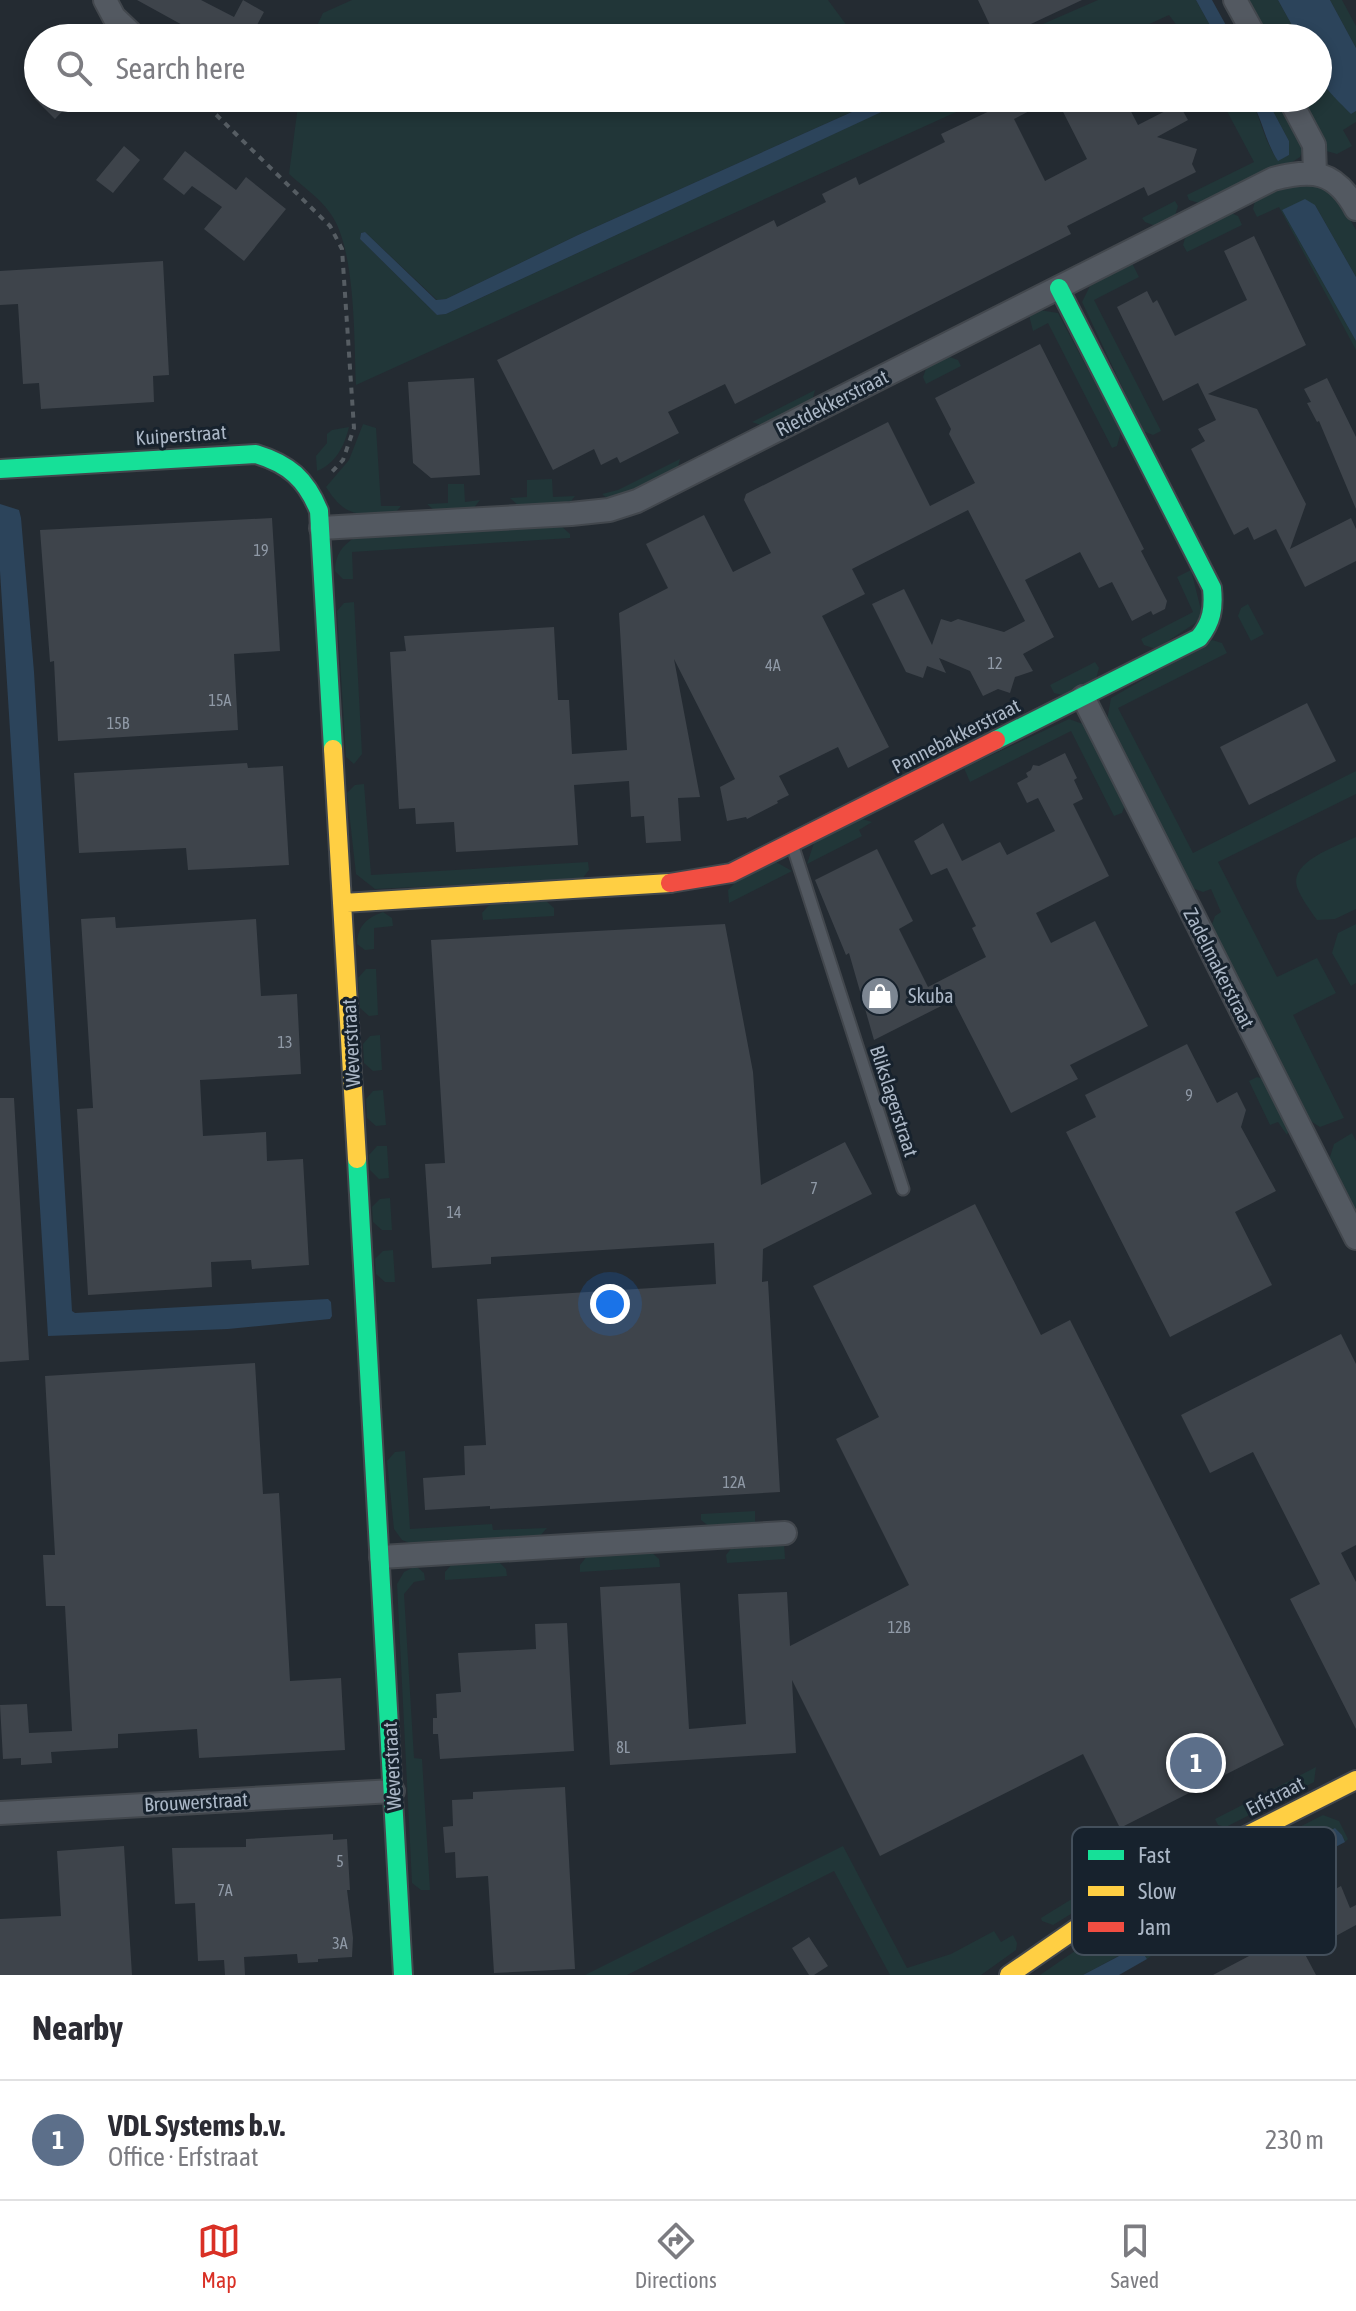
<!DOCTYPE html>
<html lang="en">
<head>
<meta charset="utf-8">
<style>
	:root { --surface:#fff; --page:#f2f2f3; --text:#2b2b33; --muted:#7c7c81; --line:#e1e1e2; --accent:#d93025 }
	body { margin:0; font-family:"Asap Condensed",sans-serif; background:var(--page); color:var(--text) }
	.you { position:absolute; left:610px; top:1304px; width:28px; height:28px; margin:-20px; border:6px solid #fff; border-radius:50%; background:#1a73e8; box-shadow:0 0 0 12px #1a73e833 }
	.badge { display:grid; place-items:center; width:52px; height:52px; border-radius:50%; background:var(--accent); color:#fff; font-size:26px; font-weight:700 }
	.pin { position:absolute; translate:-50% -50%; border:4px solid #fff; box-shadow:0 2px 8px #0006 }
	.list { margin:0; padding:0; list-style:none }
	h2 { display:flex; justify-content:space-between; align-items:center; height:104px; margin:0; padding:0 32px; font-size:34px }
	h2 small { font-size:26px; font-weight:400; color:var(--muted) }
	.list li { display:grid; grid-template-columns:52px 1fr auto; gap:24px; align-items:center; box-sizing:border-box; height:120px; padding:0 32px; border-top:2px solid var(--line) }
	.list b { display:block; font-size:30px; white-space:nowrap }
	.list p { margin:0; font-size:26px; white-space:nowrap; color:var(--muted) }
	.list em { font-size:26px; font-style:normal; color:var(--muted) }
	.icon { flex:none; width:44px; height:44px; fill:none; stroke:currentColor; stroke-width:2; stroke-linecap:round; stroke-linejoin:round }
	.map { position:relative; flex:none; width:1356px; height:1975px; overflow:hidden }
	.search { position:absolute; background:var(--surface); box-shadow:0 4px 12px #0003; left:24px; right:24px; top:24px; height:88px; display:flex; align-items:center; gap:20px; box-sizing:border-box; padding:0 28px; border-radius:44px; color:var(--muted); font-size:30px }
	.sheet { height:224px; background:var(--surface) }
	nav { display:flex; justify-content:space-around; align-items:center; box-sizing:border-box; height:112px; border-top:2px solid var(--line); background:var(--surface); font-size:22px; color:var(--muted) }
	nav a { display:grid; justify-items:center; gap:4px }
	nav .on { color:var(--accent) }
	.map>svg:first-child { display:block }
</style>
</head>
<body>
<div class="map">
<svg width="1356" height="1975" viewBox="0 0 1356 1975">
	<rect width="100%" height="100%" fill="#242b32"/>
	<path fill="#213638" d="M352,0h476l28,38h-545l12,-25z
		M1098,0h98l21,38h-31l-17,-23 -50,23h-108z
		M1243,0h35l21,38h-35z
		M1330,0h12l14,26v22z
		M1318,76l33,38 5,-3v11l-13,8 9,16 -15,8 -14,-4 -25,-52h20z
		M299,98h584l-305,137 -132,64 -9,1 -72,-68 -4,1 -1,6 77,76 9,-1 26,-12 426,-198 1,-6h88l-631,287c-2,-44 0,-138 -26,-172 -10,-15 -28,-27 -41,-39z
		M1220,98h30c11,20 14,44 28,62l11,-5v-14l-23,-43h15l23,47 -4,12 -11,7 -15,4 -72,36 -13,-4 -2,-5 67,-33z
		M1292,184l22,1 11,4 17,16 14,25v47l-41,-72 -33,5 74,131v9l-77,-143 -22,10 -4,-8 2,-8z
		M1175,201l3,5 -4,13 -16,8 -13,-5 -3,-4z
		M1231,213l7,3 4,9 -55,27 -4,-7 3,-10z
		M1132,263l7,14 -45,23 67,131 -8,4 -10,-4 -61,-129 8,-16z
		M1039,310l19,3 63,119 -4,14 -5,2 -64,-125 -15,8 -4,-16z
		M947,356l11,4 3,6 -35,18 -3,-7 4,-11z
		M815,390l-3,11 -48,25 -12,-4z
		M363,424l13,4 5,78h20l-6,7c-35,2 -49,6 -69,-26l23,-27z
		M349,427c-5,20 -13,36 -32,44l-1,-15 11,-13v-9l5,-4z
		M680,459l-3,11 -43,22 -25,8 -7,-6 16,-4z
		M552,479l1,18 22,-1 -6,8 -50,2 -9,-8 17,-1v-17z
		M448,484h16l1,18 15,-2 -7,9 -38,2 -8,-7 21,-1z
		M560,525l10,9v4l-218,14 1,27h-10l-8,-8c0,-16 7,-26 21,-34z
		M1191,570l12,48 -47,31 -12,-4 -3,-6 52,-27 -16,-35z
		M354,602l8,152 -8,10 -8,-7 -9,-146 7,-8z
		M1248,604l16,30 -13,7 -13,-25 3,-8z
		M1212,640l10,3 5,10 -109,55 75,145 163,-82v23l-138,68 59,115 40,-19 19,35 -43,22 51,103 -24,9 -11,-7 -98,-193 4,-11 6,-4 -10,-23 -8,3 -11,-4 -85,-168 4,-22z
		M1095,662l4,6 -3,11 -33,16 -9,-2 -4,-8z
		M1069,719l14,5 6,5 37,73 -4,11 -8,3 -43,-85 -101,51 -6,-14z
		M957,732l3,6 -2,10 -33,17 -11,-4 -4,-6z
		M364,784l7,91 217,-13 1,8 -7,9 -207,10 -19,-15 -9,-81 8,-8z
		M862,819l10,3 -13,8 3,6 -55,28 7,-21z
		M1356,837v72l-21,10 -18,1c-7,-10 -16,-22 -20,-33 -8,-26 41,-41 59,-50z
		M776,862l16,9 -63,32 -1,-13 9,-9z
		M546,901l8,7v8l-71,4 -1,-7 8,-9z
		M383,912l9,6 1,8 -19,2v21l-9,1 -8,-6c1,-19 10,-26 26,-32z
		M1356,924v59l-5,3 -19,-33 6,-20z
		M366,969h10l2,46 -9,1 -9,-8 -2,-30z
		M380,1035l2,35 -9,1 -9,-8 -1,-19 7,-8z
		M1257,1077l10,3 23,46 -3,9 -9,-13 -8,3 -21,-44z
		M383,1090l3,35 -10,1 -9,-8 -1,-19 7,-8z
		M1352,1133l4,8v73l-27,-54 5,-16z
		M377,1146h10l2,32 -10,1 -9,-9 -1,-15z
		M390,1198l2,32h-10l-9,-8 -1,-15 8,-8z
		M393,1250l2,32h-10l-9,-8 -1,-15 8,-8z
		M405,1451l5,78 82,-5 1,6 54,-2 -8,9 -124,8 -13,-5 -8,-11 -7,-68 8,-9z
		M755,1511v13l-45,3 -9,-7v-6z
		M784,1543l1,16 -58,4 -1,-8 7,-9z
		M650,1551l9,8 1,8 -80,5v-7l8,-10z
		M497,1560l9,9 1,7 -62,4v-8l8,-9z
		M416,1566l8,7 1,7 -11,2 -10,12 10,164 8,1 8,131h-9l-9,-7 -15,-299 7,-12z
		M1316,1767l-2,15 -88,45 -8,-2 -3,-6z
		M1323,1815l16,6 9,18 -3,3 -3,-7 -7,-7 -74,38 7,16 -5,4 -12,-25 5,-12z
		M1197,1828l2,4 -1,10 -72,38 -73,45 -11,-4 -1,-3 107,-66z
		M843,1846l64,122 44,-14 43,-23 7,11 12,-7 4,8 -1,7 -35,25h-91l-56,-104 -207,104h-42z
		M1123,1918l11,4 17,34 -4,3 -10,-13 -54,29h-43z"/>
	<path fill="#2c445b" d="M1196,0h16l21,38h-16z
		M1278,0h52l26,48v63l-5,3c-32,-33 -33,-29 -33,-76h-19z
		M883,98l17,2 -2,4 -8,4 -444,206 -9,1 -77,-76 1,-6 4,-1 71,68 10,-1 132,-64z
		M1250,98h16l23,43v14l-11,6c-13,-20 -16,-43 -28,-63z
		M1305,199l10,6 41,72v64l-74,-131z
		M0,504l19,6 2,8 13,154 38,639 3,2 253,-14 3,3 1,14 -2,3 -102,10 -180,7 -48,-765z
		M1335,1828l7,7 3,7 -77,40 -7,-15z
		M1138,1946l9,13 -28,16h-36z"/>
	<path fill="#3e444b" d="M137,0h64l33,17 9,-17 21,12 -14,26h-44z
		M978,0h104l-81,38h-5z
		M34,98h41l-20,21z
		M1017,98h37l-40,21 31,62 42,-22 -31,-61h68l14,27 41,-21 9,16 -31,17 40,12 -5,15 4,8 -48,24 -4,-9 -77,39 4,8 -336,170 -10,-20 -57,28 11,21 -59,30 -3,-6 -16,8 -7,-16 -41,21 -56,-110 277,-140 3,7 49,-25 -4,-8 34,-17 3,8 86,-43 -4,-8z
		M124,146l16,14 -27,33 -17,-13z
		M185,151l51,39 10,-13 40,32 -42,52 -40,-32 18,-22 -30,-21 -8,9 -21,-16z
		M1254,236l52,109 -98,49 49,15 49,95 -16,45 61,-31 5,11v32l-51,26 -29,-58 -22,11 -6,-13 -14,8 -43,-86 14,-8 -7,-12 18,-9 -18,-37 -35,18 -46,-94 30,-16 6,12 4,-3 18,36 72,-36 -23,-49z
		M163,261l6,114 -16,1 1,26 -113,7 -2,-26 -16,1 -5,-80 -18,1v-34z
		M1040,344l104,205 -3,2 26,50 -2,8 -12,6 -2,-4 -19,10 -20,-39 -13,6 -19,-36 -55,28 29,57 -31,17 10,17 -18,6 -5,16 -12,-4 -15,7 -13,-25 -31,-13 7,15 -19,-7 -4,12 -17,-6 -34,-68 32,-15 28,56 9,-26 10,3 7,-3 46,13 21,-11 -57,-111 -116,59 13,25 -43,22 67,131 -41,21 -10,-21 -59,29 10,19 -12,6 1,2 -31,16 -1,-2 -19,4 -7,-34 15,-8 -61,-120 26,138 -22,1 3,43 -35,2 -2,-27 -13,1 -2,-36 -55,4 4,60 -122,7 -2,-30 -38,2 -1,-16 -16,1 -9,-157 16,-1 -2,-15 150,-9 4,73h11l3,54 55,-4 -8,-137 49,-25 -22,-44 58,-29 29,57 38,-19 -27,-53 2,-6 142,-72 42,84 45,-23 -26,-49 2,-5 -16,-31z
		M474,378l6,97 -49,3 -18,-15 -5,-81z
		M1327,378l29,59v72l-37,-88 -2,1 -10,-19 4,-1 -7,-13z
		M272,518l8,133 -46,3 4,76 -180,11 -4,-80 -4,1 -10,-132z
		M1307,703l29,58 -87,44 -29,-58z
		M1065,753l12,25 -3,2 9,19 -10,5 36,72 -73,37 15,30 44,-22 53,105 -78,39 8,14 -67,34 -58,-113 -79,40 -25,-87 -3,2 -31,-75 62,-31 36,72 -14,8 29,58 58,-30 -14,-29 4,-2 -29,-58 -16,7 -17,-34 29,-18 19,38 38,-19 7,13 48,-24 -17,-33 -11,5 -10,-20 11,-6 -2,-4 5,-3 2,-5 6,1z
		M247,763l1,5 35,-2 6,99 -101,5 -2,-22 -107,5 -5,-80z
		M115,917l1,11 140,-9 5,77 36,-2 4,80 -101,6 3,56 63,-4 1,29 36,-2 6,106 -57,4 -1,-9 -40,2 1,25 -124,8 -11,-186 16,-1 -12,-189z
		M725,924l28,148 8,113 84,-43 27,52 -109,55 -1,33 6,-1 12,211 -290,17v-3l-65,4 -2,-32 42,-3 -1,-29 22,-1 -9,-146 239,-15 -2,-41 -223,14v7l-59,4 -7,-104 20,-1 -14,-223z
		M1187,1044l30,59 20,-11 9,18 -5,17 35,64 -41,21 37,73 -102,52 -104,-205 30,-15 -11,-22z
		M0,1098h14l15,262 -29,2z
		M975,1204l66,131 29,-15 214,425 -164,83 -37,-74 -203,102 -88,-176 4,73 -186,12 -10,-178 80,-4 9,146 57,-5 -8,-130 49,-2 3,54 119,-61 -73,-146 43,-22 -66,-131z
		M1341,1334l15,30v181l-15,8 15,29v147l-66,-130 30,-15 -67,-132 -43,21 -29,-58z
		M255,1363l8,131 16,-1 11,188 51,-3 4,72 -146,8 -2,-29 -79,5v14l-67,4 1,11 -31,2v-7l-18,1 -3,-54 27,-1 2,29 43,-2 -7,-125h-19l-3,-51h12l-10,-179z
		M567,1623l7,128 -134,8 -2,-25h-5v-16h4l-1,-24 25,-2 -3,-39 78,-4 -1,-25z
		M565,1787l10,182 -81,4 -6,-97 -32,2 -1,-26 -10,1 -2,-26 10,-1 -1,-26 21,-1v-7z
		M333,1834v6l14,-1 3,51h-3l6,48 -1,19 -34,2v3l-20,1 -1,-9 -53,3 1,18h-20l-1,-15 -26,1 -3,-58 -20,1 -3,-56 74,-1v-8z
		M124,1846l8,129h-132v-56l61,-3 -4,-65z
		M1341,1886l9,22 6,-3v20l-22,12 -20,-37z
		M809,1937l19,29 -14,9h-5l-17,-27z
		M1298,1941l18,34h-103l55,-29 4,9z"/>
	<g fill="none" stroke-linecap="round" stroke-linejoin="round">
		<defs>
			<path id="lane" d="M793,847l110,342"/>
			<path id="street" d="M105,0l9,17 22,21
				M1235,0l21,38
				M1289,98l25,47 1,28
				M321,528l250,-14 38,-4 28,-9 636,-322c39,-10 62,-9 83,30
				M1083,697l273,541
				M381,1557l404,-24
				M0,1813l393,-22"/>
			<path id="fast" d="M0,469l256,-15c33,10 50,25 63,57l14,238
				M996,740l203,-102c13,-16 15,-30 13,-50l-153,-300
				M357,1159l46,816"/>
			<path id="slow" d="M333,749l24,410
				M343,903l327,-20
				M1009,1975l71,-49 106,-60 170,-86"/>
			<path id="jam" d="M670,883l61,-10 265,-133"/>
		</defs>
		<use href="#lane" stroke="#42474d" stroke-width="15"/>
		<use href="#street" stroke="#42474d" stroke-width="26"/>
		<use href="#fast" stroke="#42474d" stroke-width="22"/>
		<use href="#slow" stroke="#42474d" stroke-width="22"/>
		<use href="#jam" stroke="#42474d" stroke-width="22"/>
		<path stroke="#565d63" stroke-width="4" stroke-dasharray="6 6" stroke-linecap="butt" d="M199,98l131,128 12,23 12,179 -11,32 -14,15"/>
		<use href="#lane" stroke="#535961" stroke-width="11"/>
		<use href="#street" stroke="#535961" stroke-width="22"/>
		<use href="#fast" stroke="#16e098" stroke-width="18"/>
		<use href="#slow" stroke="#ffcf43" stroke-width="18"/>
		<use href="#jam" stroke="#f24e42" stroke-width="18"/>
	</g>
	<defs>
		<symbol id="shop-disc" viewBox="-11 -11 22 22"><circle r="9.5" fill="#7c8692" stroke="#17222d"/><path d="M-5-2.5h2.3a2.7 3.5 0 0 1 5.4 0H5L5.5 6h-11ZM-1.5-2.5h3a1.5 2.3 0 0 0-3 0Z" fill="#fff"/></symbol>
	</defs>
	<g fill-rule="evenodd">
		<use href="#shop-disc" x="858" y="974" width="44" height="44"/>
	</g>
	<g text-anchor="middle" stroke-width="6" stroke-linejoin="round" paint-order="stroke">
		<g font-size="16" fill="#909aa7">
			<text x="261" y="556">19</text>
			<text x="995" y="669">12</text>
			<text x="773" y="671">4A</text>
			<text x="220" y="706">15A</text>
			<text x="118" y="729">15B</text>
			<text x="285" y="1048">13</text>
			<text x="1189" y="1101">9</text>
			<text x="814" y="1194">7</text>
			<text x="454" y="1218">14</text>
			<text x="734" y="1488">12A</text>
			<text x="899" y="1633">12B</text>
			<text x="623" y="1753">8L</text>
			<text x="340" y="1867">5</text>
			<text x="225" y="1896">7A</text>
			<text x="340" y="1949">3A</text>
		</g>
		<g font-size="20" fill="#abb7c6" stroke="#17222d">
			<text transform="translate(832 403) rotate(-27)" y="7">Rietdekkerstraat</text>
			<text transform="translate(181 435) rotate(-4)" y="7">Kuiperstraat</text>
			<text transform="translate(956 736) rotate(-27)" y="7">Pannebakkerstraat</text>
			<text transform="translate(1219 968) rotate(63)" y="7">Zadelmakerstraat</text>
			<text transform="translate(351 1043) rotate(-93)" y="7">Weverstraat</text>
			<text transform="translate(894 1101) rotate(72)" y="7">Blikslagerstraat</text>
			<text transform="translate(392 1766) rotate(-93)" y="7">Weverstraat</text>
			<text transform="translate(1275 1796) rotate(-27)" y="7">Erfstraat</text>
			<text transform="translate(196 1802) rotate(-3)" y="7">Brouwerstraat</text>
		</g>
		<g font-size="20" fill="#abb7c6" stroke="#17222d" text-anchor="start">
			<text x="908" y="1003">Skuba</text>
		</g>
	</g>
	<rect x="1072" y="1827" width="264" height="128" rx="12" fill="#17222d" stroke="#434f5b" stroke-width="2"/>
	<rect x="1088" y="1850" width="36" height="10" fill="#16e098"/>
	<rect x="1088" y="1886" width="36" height="10" fill="#ffcf43"/>
	<rect x="1088" y="1922" width="36" height="10" fill="#f24e42"/>
	<g font-size="22" fill="#abb7c6">
		<text x="1138" y="1863">Fast</text>
		<text x="1138" y="1899">Slow</text>
		<text x="1138" y="1935">Jam</text>
	</g>
</svg>
<div class="you"></div>
<div class="pin badge" style="left:1196px;top:1763px;background:#5c6f8a">1</div>
<div class="search"><svg class="icon" aria-label="search" viewBox="0 0 24 24"><circle cx="10" cy="10" r="6"/><path d="M15 15l6 6"/></svg>Search here</div>
</div>
<section class="sheet">
<h2>Nearby<small></small></h2>
<ul class="list">
<li><span class="badge" style="background:#5c6f8a">1</span><div><b>VDL Systems b.v.</b><p>Office · Erfstraat</p></div><em>230 m</em></li>
</ul>
</section>
<nav>
<a class="on"><svg class="icon" aria-label="map" viewBox="0 0 24 24"><path d="M3 6l6-2 6 2 6-2v14l-6 2-6-2-6 2zM9 4v14M15 6v14"/></svg>Map</a>
<a><svg class="icon" aria-label="directions" viewBox="0 0 24 24"><path d="M12 3l9 9-9 9-9-9zM9 14v-3h6M13 9l2 2-2 2"/></svg>Directions</a>
<a><svg class="icon" aria-label="saved" viewBox="0 0 24 24"><path d="M7 4h10v16l-5-4-5 4z"/></svg>Saved</a>
</nav>
</body>
</html>
